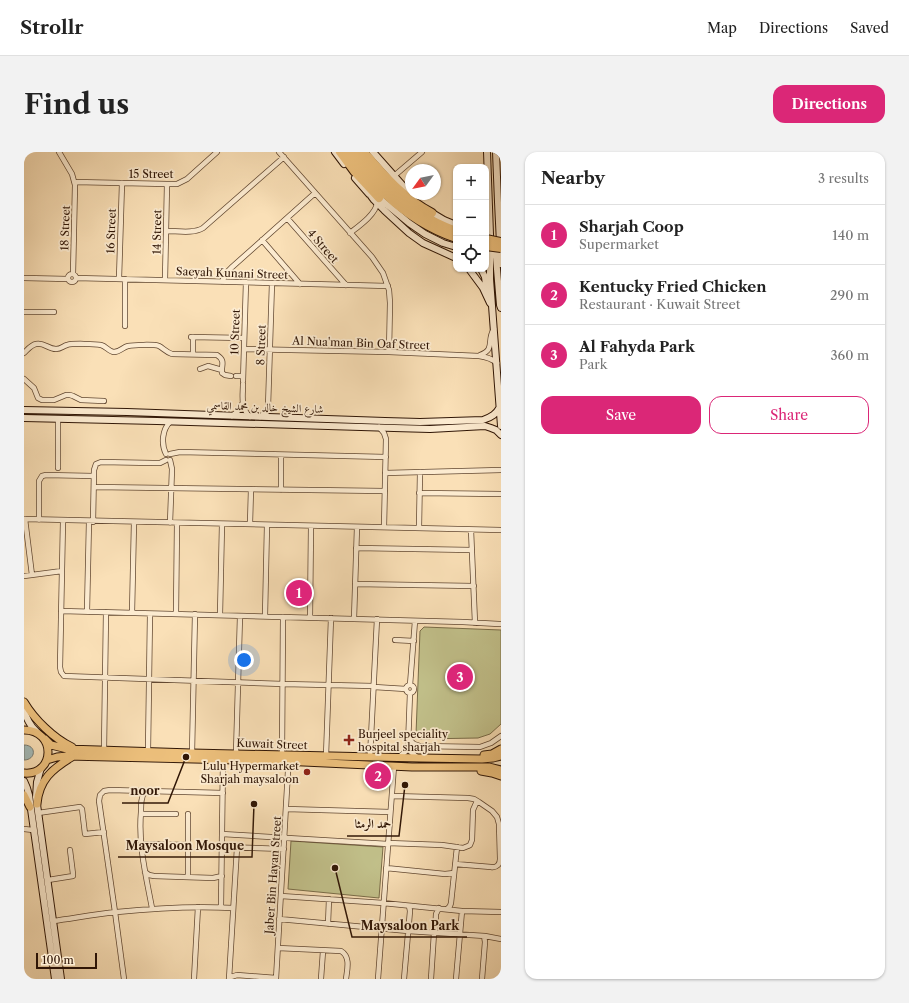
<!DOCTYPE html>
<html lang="en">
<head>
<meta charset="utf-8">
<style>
	:root { --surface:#fff; --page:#f2f2f2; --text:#222; --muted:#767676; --line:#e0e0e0; --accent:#db2777 }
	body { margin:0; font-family:"Libre Caslon Text",Amiri,serif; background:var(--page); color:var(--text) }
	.controls { position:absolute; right:12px; top:12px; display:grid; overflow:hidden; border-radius:8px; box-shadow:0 1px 3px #0004 }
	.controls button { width:36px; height:36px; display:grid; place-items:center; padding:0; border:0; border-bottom:1px solid var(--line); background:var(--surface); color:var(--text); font:20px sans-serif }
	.compass { position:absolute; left:381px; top:12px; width:36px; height:36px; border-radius:50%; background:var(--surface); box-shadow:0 1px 3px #0004; rotate:237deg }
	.scale { position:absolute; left:12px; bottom:10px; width:61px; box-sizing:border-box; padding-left:4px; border:2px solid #301606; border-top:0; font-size:11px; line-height:14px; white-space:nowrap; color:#301606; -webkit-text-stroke:3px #fcebd0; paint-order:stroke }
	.you { position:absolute; left:220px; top:508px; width:14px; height:14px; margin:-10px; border:3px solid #fff; border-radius:50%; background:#1a73e8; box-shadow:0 0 0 6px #1a73e833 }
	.badge { display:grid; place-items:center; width:26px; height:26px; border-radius:50%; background:var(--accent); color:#fff; font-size:13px; font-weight:700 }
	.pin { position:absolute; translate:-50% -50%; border:2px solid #fff; box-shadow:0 1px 4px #0006 }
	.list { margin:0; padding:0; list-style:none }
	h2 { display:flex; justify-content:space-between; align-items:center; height:52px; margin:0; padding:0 16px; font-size:17px }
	h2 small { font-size:13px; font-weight:400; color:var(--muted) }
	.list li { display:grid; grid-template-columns:26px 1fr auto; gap:12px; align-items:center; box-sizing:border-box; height:60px; padding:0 16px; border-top:1px solid var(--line) }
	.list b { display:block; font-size:15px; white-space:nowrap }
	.list p { margin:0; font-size:13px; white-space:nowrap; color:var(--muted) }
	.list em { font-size:13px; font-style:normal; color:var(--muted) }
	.actions { display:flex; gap:8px; padding:12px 16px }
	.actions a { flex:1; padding:9px 0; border:1px solid var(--accent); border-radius:12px; text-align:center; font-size:14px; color:var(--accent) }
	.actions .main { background:var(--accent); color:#fff }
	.icon { flex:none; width:22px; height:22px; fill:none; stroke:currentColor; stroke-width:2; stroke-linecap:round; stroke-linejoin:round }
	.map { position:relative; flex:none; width:477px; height:827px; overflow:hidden; border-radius:12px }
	header { display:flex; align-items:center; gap:24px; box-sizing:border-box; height:56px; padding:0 20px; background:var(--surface); border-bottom:1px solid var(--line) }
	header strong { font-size:19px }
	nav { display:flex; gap:22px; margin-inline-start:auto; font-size:14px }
	.intro { display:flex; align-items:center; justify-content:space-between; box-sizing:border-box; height:96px; padding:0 24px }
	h1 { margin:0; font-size:28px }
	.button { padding:10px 18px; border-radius:12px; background:var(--accent); color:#fff; font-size:14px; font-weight:700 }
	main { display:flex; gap:24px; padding:0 24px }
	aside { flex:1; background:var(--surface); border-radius:12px; box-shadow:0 1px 3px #0004 }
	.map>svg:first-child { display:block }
</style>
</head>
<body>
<header>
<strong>Strollr</strong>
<nav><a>Map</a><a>Directions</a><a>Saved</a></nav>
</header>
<div class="intro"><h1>Find us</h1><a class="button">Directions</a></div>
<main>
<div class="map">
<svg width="477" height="827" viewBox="0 0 477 827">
	<rect width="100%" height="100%" fill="#fae0b7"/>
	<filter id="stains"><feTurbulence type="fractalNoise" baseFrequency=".005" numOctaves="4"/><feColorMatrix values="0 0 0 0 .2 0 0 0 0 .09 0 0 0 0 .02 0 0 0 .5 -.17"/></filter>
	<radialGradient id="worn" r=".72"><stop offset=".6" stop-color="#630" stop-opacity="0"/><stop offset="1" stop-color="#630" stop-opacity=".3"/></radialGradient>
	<path fill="#c2c18b" stroke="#796c48" d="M400,475l77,3v94l-11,10 -12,4 -58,1 -4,-5 4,-103z
		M267,689l92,6 -4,51 -91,-9z"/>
	<path fill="#a2bab9" stroke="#747871" d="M0,593c13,0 12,15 0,15z"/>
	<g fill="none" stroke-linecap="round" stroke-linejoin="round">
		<defs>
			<path id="street" d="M35,0l13,22 3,11 -2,89
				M255,0l93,105 11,16 6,17 1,13 -1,49
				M370,24l28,-24
				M51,30l92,2h10l10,-5 30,-27
				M263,66l59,67
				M142,79c12,0 27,3 37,-3l81,-71
				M326,81c9,-7 26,-19 27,-30
				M238,88l38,44
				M44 126a4 4 0 1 1 8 0a4 4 0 1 1-8 0Z
				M0,126l44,1
				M52,126l312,8
				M95,127l3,-96
				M101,127v47
				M141,128l2,-96
				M198,130l4,-9 5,-5 84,-75
				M0,160h30
				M167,185l53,1
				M220,197l145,3 90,4c7,1 12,2 18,7
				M0,201c4,-4 7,-8 12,-9 8,-2 12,5 20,5 5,0 7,-3 11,-4 5,-2 29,-1 34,0 5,1 8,7 13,7 6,0 9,-5 14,-6 5,-1 26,-2 31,0 4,2 7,6 13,8l45,1c9,6 4,10 5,18l3,2 6,1
				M169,202v-17
				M456,203c16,-6 6,-14 14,-26
				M176,217l8,-3 14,4
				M212,224h7
				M0,227l10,9 4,10 4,2h12l12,-5h4l3,1 8,4 23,1
				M219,229l3,-99
				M219,232c0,12 -3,23 7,33
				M208,264l6,-5 4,-7
				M236,265l5,-5 3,-5 4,-124
				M355,275l5,6 2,6 -2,88
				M142,302c-5,-10 -4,-24 4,-32
				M146,302l10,-2 206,5
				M257,303v35
				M146,308l2,9 -2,54
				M34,316v-49
				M361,321l116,-3
				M70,335l291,4
				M395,341l82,1
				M0,367l477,11
				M1,367l7,56
				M15,368v-39l3,-5 4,-1 48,1
				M39,369l-3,146 1,5 3,4 219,8 91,2
				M69,370l1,-52 2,-6 5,-2 52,1h7l6,-3
				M226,372l1,-35
				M395,376l1,-56
				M447,378l4,93
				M332,396l116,2
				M0,424l38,-5
				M331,432l119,2
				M37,459l402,11 36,2h2
				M63,459l2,-90
				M108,461l2,-91
				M152,462l1,-91
				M196,463l2,-91
				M241,464l2,-91
				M286,466l1,-92
				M330,467l3,-92
				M371,488l19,1
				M386,533l5,-64
				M382 537a4 4 0 1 1 8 0a4 4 0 1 1-8 0Z
				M350,535l32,2
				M384,586l6,6 6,2 60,1 11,-4 10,-7
				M384,594l3,6 7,6
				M80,598l2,-138
				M124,599l2,-137
				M168,601l3,-139
				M212,601l4,-137
				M258,603l1,-138
				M302,604l5,-138
				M346,605l7,-138
				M375,605l6,-5 3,-6 2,-53
				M121,639c-4,6 -4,13 -4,21 -3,32 5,64 11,96
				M368,644l76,2 6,1 5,3 13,9 5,6 2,7 1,35c0,5 -3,9 -9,8l-36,-3
				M262,657l104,3
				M14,661l42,-6 2,2 3,25 19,-2
				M117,662h35
				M0,677l9,1
				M198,682l166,10
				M364,691l54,2 21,3 5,-2 2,-1 2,-5 1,-30 4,-9
				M117,692l47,1
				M198,695l62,2
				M362,716l59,6 9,-1
				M121,720l4,3 5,1 59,2 9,-2
				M164,725v-63
				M24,728l25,-4v-2l-3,-24
				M257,744l102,7 79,8 39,1
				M197,755l2,-147
				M423,757l3,-3 1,-3 6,-56
				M255,767l129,12 77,5 16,3
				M29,769c22,-3 43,-7 64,-9 39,-4 77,-6 116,-4
				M304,772l1,-25
				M411,781l1,-19 3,-6
				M254,796l63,3c10,6 6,19 5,28
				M100,827l-9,-67 -16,-111 1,-6 4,-4 6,-1 113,3
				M170,827l4,-72
				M205,827l8,-131
				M205,827l2,-2 6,-2 39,3
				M252,827l12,-208 -2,-6 -4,-4
				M297,827l2,-28
				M354,827l16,-213
				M380,827l6,-68 -1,-5
				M407,827l3,-46
				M432,827l6,-68
				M458,827l3,-37 -1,-6"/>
			<path id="secondary" d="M311,0l9,12
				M349,0l40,45
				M463,0l3,82v45l11,147
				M472,0l2,50 3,62
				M331,26l14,16 10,4 30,25 16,11 18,9 13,4
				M347,44l3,4 10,10 25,23 14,10 33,15
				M405,59l15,9 12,5
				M471,93l5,60 1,3
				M445,117l14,19 7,15
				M457,117l4,8 2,15
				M0,258l103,2 258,9 35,1 63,-2c9,-3 13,-6 17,-13
				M0,266l133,3 237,7 36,1 55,-3 6,2 5,2 5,5
				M0,557c2,9 6,17 13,23
				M17,616l-4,14 -1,15 25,182
				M0,629l3,7 2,7 26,184"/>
			<path id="primary" d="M0,550c10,17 30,37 48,45
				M0,578c33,0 31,46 0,43
				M21,587l6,6 16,4 125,4 228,5 62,1 11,-1 8,-2
				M460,603l8,-1 9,-5
				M23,608l10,-3 10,-1 215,5 130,6h77l12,3
				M457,619l11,2 9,3
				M0,643l6,12
				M13,652c2,-24 15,-35 35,-47"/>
			<path id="highway" d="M316,0l14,19 25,27
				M324,0c12,14 24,29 37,42 20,19 45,35 71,44
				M332,0c10,12 20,24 30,35 20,20 44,34 70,44
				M340,0c21,24 39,46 68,61"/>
		</defs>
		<use href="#street" stroke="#624832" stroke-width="6"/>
		<use href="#secondary" stroke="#301606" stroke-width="8"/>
		<use href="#primary" stroke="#301606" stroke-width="9"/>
		<use href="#highway" stroke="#301606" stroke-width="10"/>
		<use href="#street" stroke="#fcebd0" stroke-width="4.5"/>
		<use href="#secondary" stroke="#fcebd0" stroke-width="6"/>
		<use href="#primary" stroke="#edc07c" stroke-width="7"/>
		<use href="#highway" stroke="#edc07c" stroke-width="8"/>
		<defs>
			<path id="highway-bridge" d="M462,87l15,3
				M462,94l15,2"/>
		</defs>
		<use href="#highway-bridge" stroke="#301606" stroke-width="10" stroke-linecap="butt"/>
		<use href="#highway-bridge" stroke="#edc07c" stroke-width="8"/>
	</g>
	<g fill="#8f2418" stroke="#fcebd0" stroke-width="1.5">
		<path d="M323 582h4v4h4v4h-4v4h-4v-4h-4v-4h4z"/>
		<circle cx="283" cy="620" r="4"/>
	</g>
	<g text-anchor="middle" stroke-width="3.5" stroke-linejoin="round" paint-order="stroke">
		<g font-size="11" fill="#301606" stroke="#fcebd0">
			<text x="127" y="26">15 Street</text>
			<text transform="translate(41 76) rotate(-88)" y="4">18 Street</text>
			<text transform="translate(87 79) rotate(-88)" y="4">16 Street</text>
			<text transform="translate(133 80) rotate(-89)" y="4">14 Street</text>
			<text transform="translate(299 94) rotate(49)" y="4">4 Street</text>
			<text transform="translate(208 121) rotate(2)" y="4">Saeyah Kunani Street</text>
			<text transform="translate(211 180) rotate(-88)" y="4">10 Street</text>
			<text transform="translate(337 191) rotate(2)" y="4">Al Nua'man Bin Oaf Street</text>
			<text transform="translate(237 193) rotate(-88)" y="4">8 Street</text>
			<text transform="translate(241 255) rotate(2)" y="4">شارع الشيخ خالد بن محمد القاسمي</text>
			<text transform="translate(248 592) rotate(2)" y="4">Kuwait Street</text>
			<text transform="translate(249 723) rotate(-86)" y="4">Jaber Bin Hayan Street</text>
		</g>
		<g font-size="11" fill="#301606" stroke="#fcebd0" text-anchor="start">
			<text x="334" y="586">Burjeel speciality<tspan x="334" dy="13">hospital sharjah</tspan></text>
			<text x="275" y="618" text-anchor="end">Lulu Hypermarket<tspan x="275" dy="13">Sharjah maysaloon</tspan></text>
		</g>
	</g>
	<path fill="none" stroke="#301606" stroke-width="1.5" d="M162 605L144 651H98M381 633L375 684H323M230 652L228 705H94M311 716L328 785H443"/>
	<g fill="#301606" stroke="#fcebd0" stroke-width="1.5">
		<circle cx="162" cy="605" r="4"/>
		<circle cx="381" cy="633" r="4"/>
		<circle cx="230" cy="652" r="4"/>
		<circle cx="311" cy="716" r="4"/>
	</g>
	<g font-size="12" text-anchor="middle" font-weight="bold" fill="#301606" stroke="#fcebd0" stroke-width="3.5" stroke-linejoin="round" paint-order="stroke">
		<text x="121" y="643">noor</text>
		<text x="349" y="676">حمد الرمثا</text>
		<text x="161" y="698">Maysaloon Mosque</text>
		<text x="386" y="778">Maysaloon Park</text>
	</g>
	<rect width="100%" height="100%" filter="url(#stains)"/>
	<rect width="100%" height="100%" fill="url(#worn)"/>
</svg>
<div class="controls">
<button>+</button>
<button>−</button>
<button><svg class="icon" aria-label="locate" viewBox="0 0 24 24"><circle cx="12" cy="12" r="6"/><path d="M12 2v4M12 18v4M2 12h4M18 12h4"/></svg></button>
</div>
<svg class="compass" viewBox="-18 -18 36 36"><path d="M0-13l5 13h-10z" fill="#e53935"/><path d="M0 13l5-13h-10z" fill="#767676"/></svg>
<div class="scale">100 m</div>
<div class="you"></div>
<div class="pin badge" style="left:275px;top:441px">1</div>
<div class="pin badge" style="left:354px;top:624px">2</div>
<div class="pin badge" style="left:436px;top:525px">3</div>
</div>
<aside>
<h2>Nearby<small>3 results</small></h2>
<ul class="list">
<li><span class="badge">1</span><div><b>Sharjah Coop</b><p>Supermarket</p></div><em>140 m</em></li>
<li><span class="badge">2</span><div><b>Kentucky Fried Chicken</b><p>Restaurant · Kuwait Street</p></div><em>290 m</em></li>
<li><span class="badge">3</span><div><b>Al Fahyda Park</b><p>Park</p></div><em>360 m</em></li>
</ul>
<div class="actions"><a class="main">Save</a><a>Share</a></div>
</aside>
</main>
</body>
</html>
